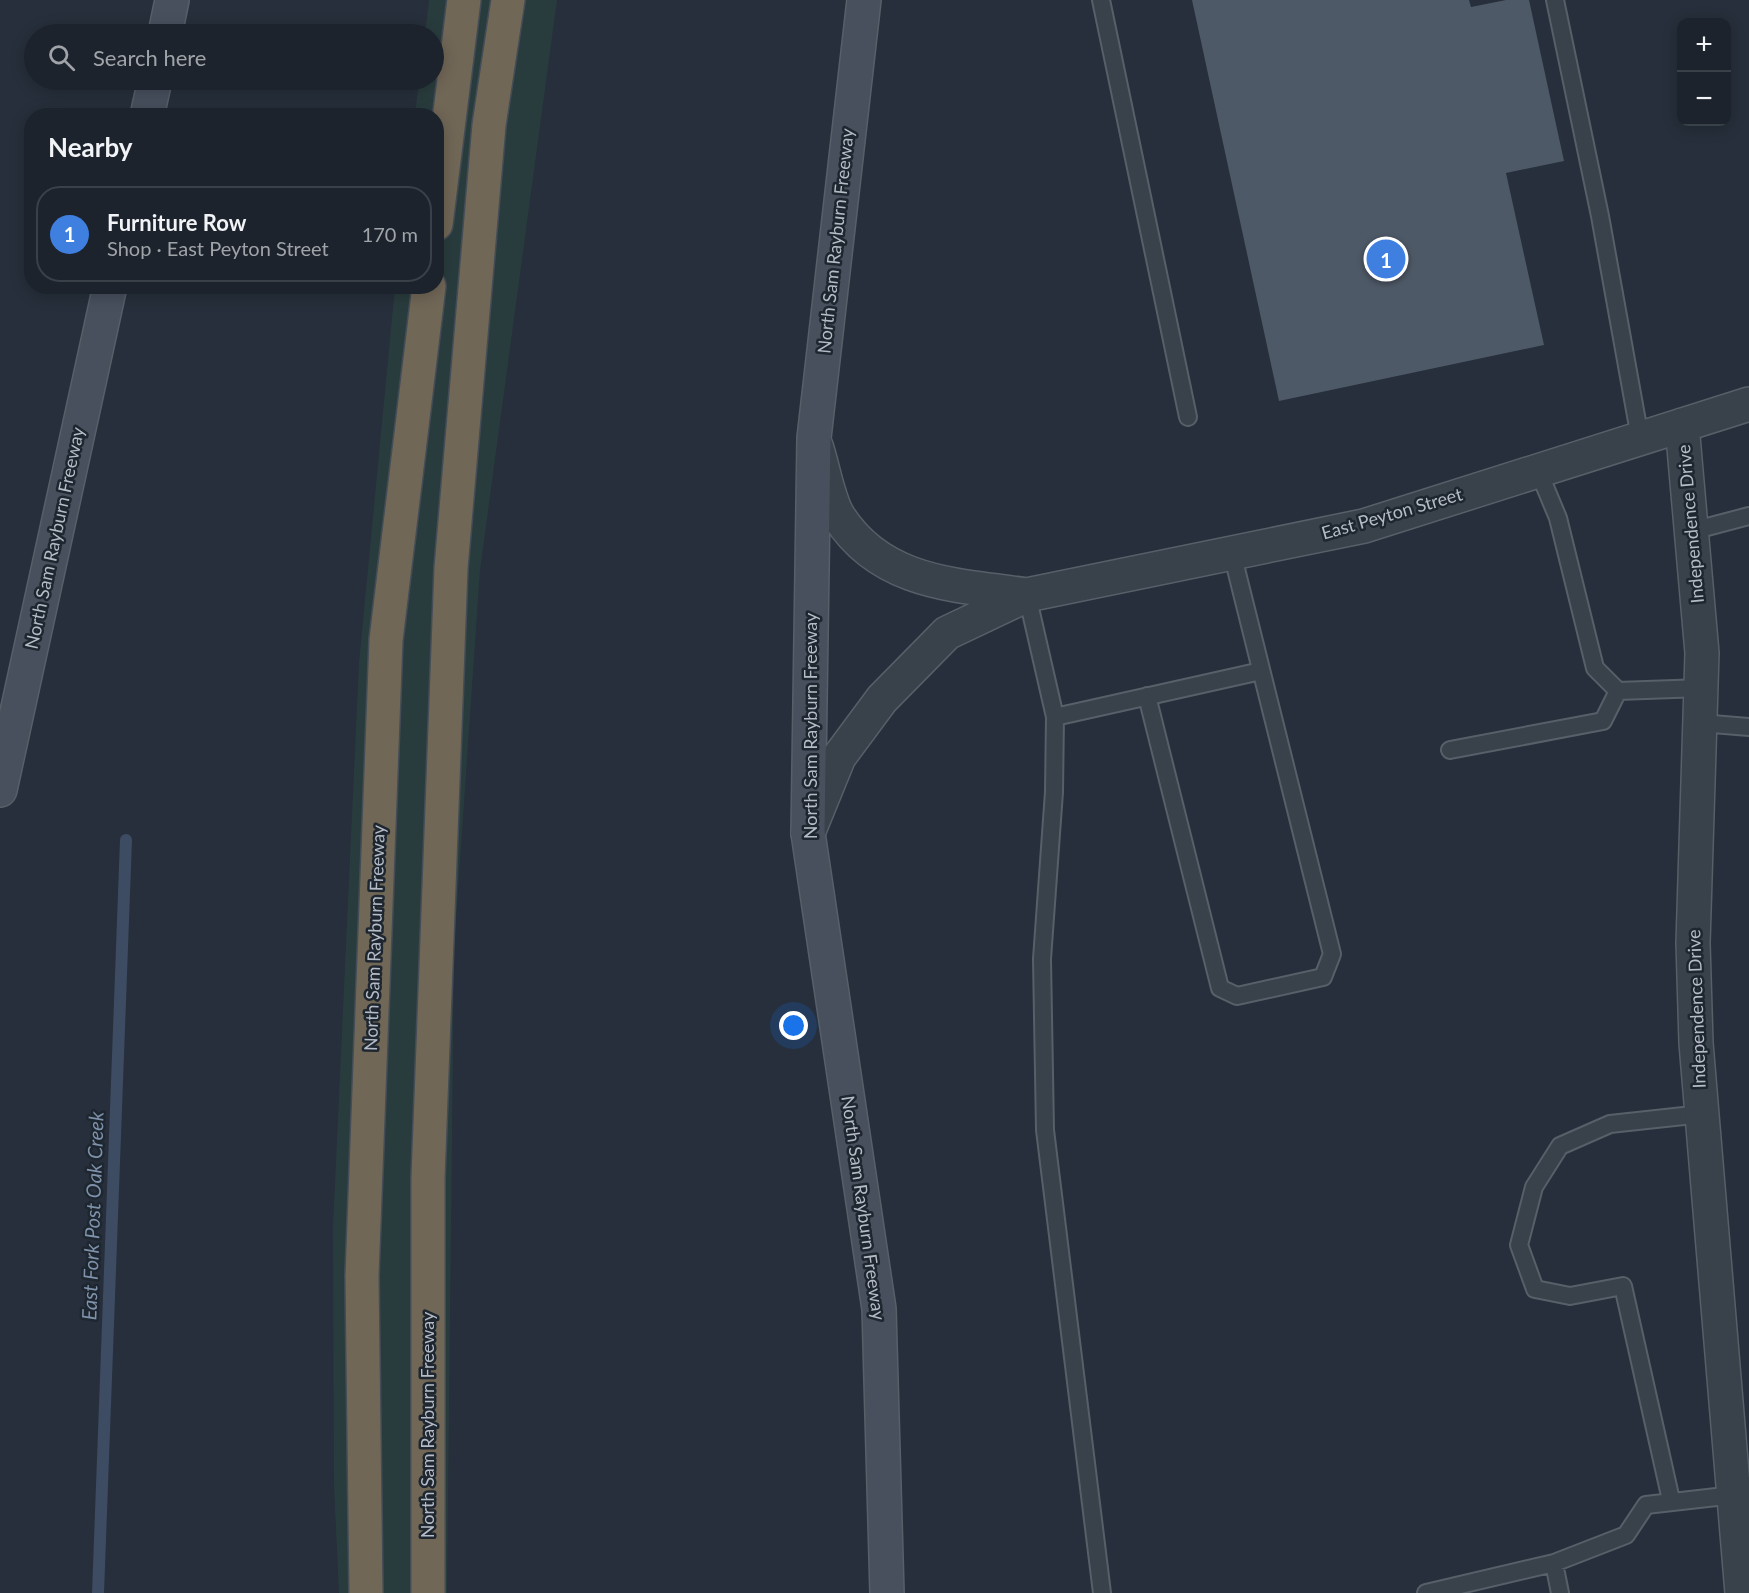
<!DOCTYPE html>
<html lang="en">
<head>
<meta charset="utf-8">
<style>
	:root { --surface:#1c232c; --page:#292f38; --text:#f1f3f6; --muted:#a0a4a9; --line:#3a4048; --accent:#93b5ee }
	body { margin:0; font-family:Lato,sans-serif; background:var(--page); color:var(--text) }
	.controls { position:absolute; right:18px; top:18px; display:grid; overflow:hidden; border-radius:12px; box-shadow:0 3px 15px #0003 }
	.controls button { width:54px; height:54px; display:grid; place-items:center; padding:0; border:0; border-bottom:2px solid var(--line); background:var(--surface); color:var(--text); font:30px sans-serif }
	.you { position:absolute; left:794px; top:1026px; width:21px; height:21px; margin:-15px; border:4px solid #fff; border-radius:50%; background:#1a73e8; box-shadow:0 0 0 9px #1a73e833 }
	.badge { display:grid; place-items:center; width:39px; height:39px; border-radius:50%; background:var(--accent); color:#fff; font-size:20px; font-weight:700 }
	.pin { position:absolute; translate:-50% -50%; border:3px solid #fff; box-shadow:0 2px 6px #0006 }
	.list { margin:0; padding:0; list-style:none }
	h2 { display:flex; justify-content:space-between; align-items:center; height:78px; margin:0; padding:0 24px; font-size:26px }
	h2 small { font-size:20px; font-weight:400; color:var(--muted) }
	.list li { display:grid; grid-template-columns:39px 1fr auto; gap:18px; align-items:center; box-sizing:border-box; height:96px; margin:0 12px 12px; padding:0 12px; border:2px solid var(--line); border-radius:24px }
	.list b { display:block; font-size:22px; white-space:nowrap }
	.list p { margin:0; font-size:20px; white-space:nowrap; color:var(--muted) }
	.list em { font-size:20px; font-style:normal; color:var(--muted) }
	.icon { flex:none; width:33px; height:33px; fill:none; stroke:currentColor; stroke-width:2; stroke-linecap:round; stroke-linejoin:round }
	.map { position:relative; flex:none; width:1749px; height:1593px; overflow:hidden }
	.search { position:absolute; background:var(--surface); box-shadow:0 3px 15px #0003; left:24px; top:24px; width:420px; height:66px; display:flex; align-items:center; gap:15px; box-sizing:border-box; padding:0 21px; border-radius:33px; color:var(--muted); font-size:22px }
	.panel { position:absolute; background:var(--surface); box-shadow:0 3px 15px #0003; left:24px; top:108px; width:420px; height:186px; border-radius:24px }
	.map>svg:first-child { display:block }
</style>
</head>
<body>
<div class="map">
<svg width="1749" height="1593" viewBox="0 0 1749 1593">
	<rect width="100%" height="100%" fill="#262f3b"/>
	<path fill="#293c3d" d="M429,0h128l-77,570 -26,378 -7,645h-108l-5,-108 -1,-258 26,-564 36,-376 41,-1v-170l-21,-1 4,-35h15v-46h-9z"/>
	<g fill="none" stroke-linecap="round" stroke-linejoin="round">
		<path stroke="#3d4c62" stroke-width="12" d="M98,1593l28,-753"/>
	</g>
	<path fill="#4e5967" d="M1192,0h277l2,7 35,-7h23l35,161 -58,12 38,172 -265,56z"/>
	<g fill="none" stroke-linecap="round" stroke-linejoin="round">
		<defs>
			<path id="service" d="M1101,0l87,417
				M1555,0l45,216 40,222
				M1538,470l20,48 37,150 23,23 84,-3
				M1692,531l57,-15
				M1027,595l28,122 -1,75 -12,167 3,171 57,463
				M1147,696l73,292 17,8 86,-19 9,-23 -100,-401
				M1055,717l206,-46
				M1700,723l49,4
				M1450,750l153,-29 15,-30
				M1671,1500l-48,-214 -53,10 -35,-7 -16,-44 15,-58 26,-41 50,-22 92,-10
				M1554,1563l6,30
				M1426,1593l128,-30 72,-28 20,-30 88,-10"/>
			<path id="minor" d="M1682,425l20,228 -9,290 3,100 46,550
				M816,446c7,20 12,54 23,71 43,67 117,68 188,78
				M808,833l31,-76 43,-58 65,-66 80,-38 337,-69 385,-122"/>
			<path id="secondary" d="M864,0l-50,438 -6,395 71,476 8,284
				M165,34l7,-34
				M147,116l8,-36
				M0,790l110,-504"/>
			<path id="motorway" d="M436,224l28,-224
				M366,1593l-4,-317 24,-636 43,-354
				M428,1593v-415l23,-610 38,-443 19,-125"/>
		</defs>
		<use href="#service" stroke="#575f69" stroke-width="20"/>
		<use href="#minor" stroke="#575f69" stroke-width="36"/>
		<use href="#secondary" stroke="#575f69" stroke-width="36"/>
		<use href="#motorway" stroke="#444c56" stroke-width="36"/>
		<use href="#service" stroke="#39414b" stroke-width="16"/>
		<use href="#minor" stroke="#39414b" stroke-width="33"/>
		<use href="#secondary" stroke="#48505e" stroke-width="33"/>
		<use href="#motorway" stroke="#716757" stroke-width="33"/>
	</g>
	<g text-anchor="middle" stroke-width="5" stroke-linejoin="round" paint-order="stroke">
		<g font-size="18" fill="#b5bcc7" stroke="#1e2630">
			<text transform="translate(836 241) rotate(-84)" y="6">North Sam Rayburn Freeway</text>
			<text transform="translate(1392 514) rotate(-16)" y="6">East Peyton Street</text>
			<text transform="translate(1691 524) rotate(-95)" y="6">Independence Drive</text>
			<text transform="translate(55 538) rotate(-78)" y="6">North Sam Rayburn Freeway</text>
			<text transform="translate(811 726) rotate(-90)" y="6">North Sam Rayburn Freeway</text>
			<text transform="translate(375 938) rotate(-88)" y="6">North Sam Rayburn Freeway</text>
			<text transform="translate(1697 1009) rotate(-92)" y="6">Independence Drive</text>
			<text transform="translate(863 1208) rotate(82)" y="6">North Sam Rayburn Freeway</text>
			<text transform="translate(428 1425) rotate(-90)" y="6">North Sam Rayburn Freeway</text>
		</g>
		<g font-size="20" font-style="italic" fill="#7f92ab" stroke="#1e2630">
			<text transform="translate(93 1216) rotate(-88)" y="7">East Fork Post Oak Creek</text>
		</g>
	</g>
</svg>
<div class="controls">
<button>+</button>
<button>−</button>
</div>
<div class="you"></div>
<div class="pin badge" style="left:1386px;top:259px;background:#3f7fe0">1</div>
<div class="search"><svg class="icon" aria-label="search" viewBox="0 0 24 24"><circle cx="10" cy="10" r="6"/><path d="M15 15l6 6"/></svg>Search here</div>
<section class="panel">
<h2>Nearby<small></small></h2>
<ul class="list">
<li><span class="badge" style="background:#3f7fe0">1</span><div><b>Furniture Row</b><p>Shop · East Peyton Street</p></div><em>170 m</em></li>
</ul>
</section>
</div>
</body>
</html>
